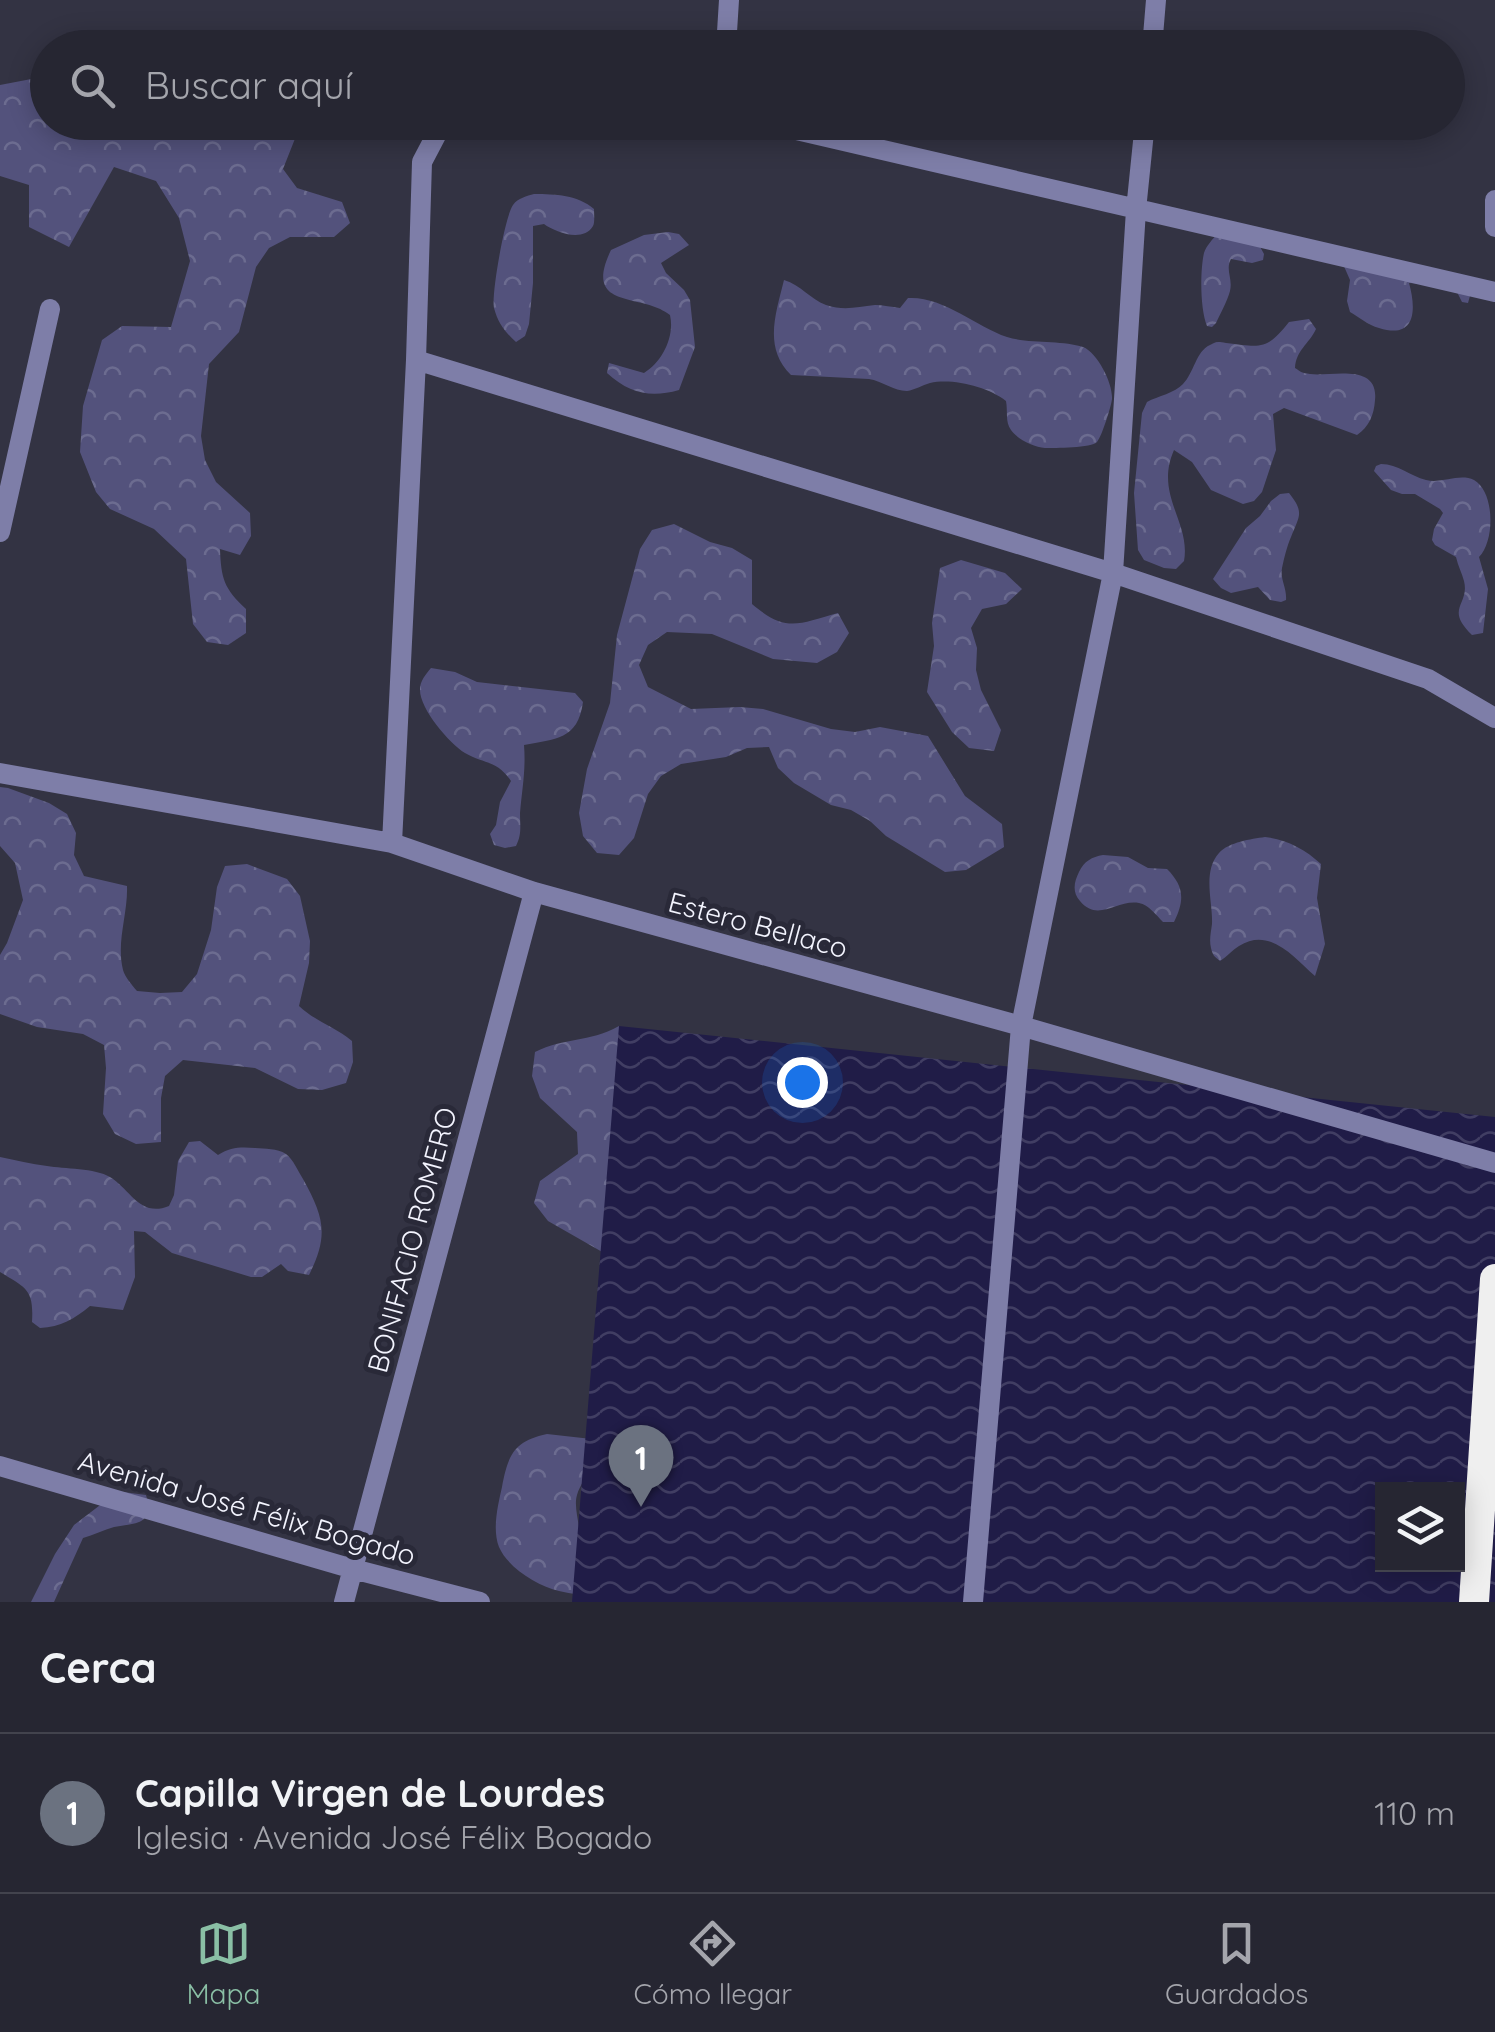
<!DOCTYPE html>
<html lang="es">
<head>
<meta charset="utf-8">
<style>
	:root { --surface:#262632; --page:#2e2e3a; --text:#f1f3f6; --muted:#a4a5ac; --line:#42434d; --accent:#8abfa5 }
	body { margin:0; font-family:Quicksand,sans-serif; background:var(--page); color:var(--text) }
	.controls { position:absolute; right:30px; bottom:30px; display:grid; overflow:hidden; border-radius:0px; box-shadow:0 5px 25px #0003 }
	.controls button { width:90px; height:90px; display:grid; place-items:center; padding:0; border:0; border-bottom:2px solid var(--line); background:var(--surface); color:var(--text); font:50px sans-serif }
	.you { position:absolute; left:802px; top:1082px; width:35px; height:35px; margin:-25px; border:8px solid #fff; border-radius:50%; background:#1a73e8; box-shadow:0 0 0 15px #1a73e833 }
	.badge { display:grid; place-items:center; width:65px; height:65px; border-radius:50%; background:var(--accent); color:#fff; font-size:32px; font-weight:700 }
	.pin { position:absolute; translate:-50% -82px; filter:drop-shadow(0 2px 5px #0008) }
	.pin::after { content:''; position:absolute; top:52px; width:35px; height:30px; background:inherit; clip-path:polygon(0 0,100% 0,50% 100%) }
	.list { margin:0; padding:0; list-style:none }
	h2 { display:flex; justify-content:space-between; align-items:center; height:130px; margin:0; padding:0 40px; font-size:42px }
	h2 small { font-size:32px; font-weight:400; color:var(--muted) }
	.list li { display:grid; grid-template-columns:65px 1fr auto; gap:30px; align-items:center; box-sizing:border-box; height:160px; padding:0 40px; border-top:2px solid var(--line) }
	.list b { display:block; font-size:38px; white-space:nowrap }
	.list p { margin:0; font-size:32px; white-space:nowrap; color:var(--muted) }
	.list em { font-size:32px; font-style:normal; color:var(--muted) }
	.icon { flex:none; width:55px; height:55px; fill:none; stroke:currentColor; stroke-width:2; stroke-linecap:round; stroke-linejoin:round }
	.map { position:relative; flex:none; width:1495px; height:1602px; overflow:hidden }
	.search { position:absolute; background:var(--surface); box-shadow:0 5px 25px #0003; left:30px; right:30px; top:30px; height:110px; display:flex; align-items:center; gap:25px; box-sizing:border-box; padding:0 35px; border-radius:55px; color:var(--muted); font-size:38px }
	.sheet { height:290px; background:var(--surface) }
	nav { display:flex; justify-content:space-around; align-items:center; box-sizing:border-box; height:140px; border-top:2px solid var(--line); background:var(--surface); font-size:28px; color:var(--muted) }
	nav a { display:grid; justify-items:center; gap:5px }
	nav .on { color:var(--accent) }
	.map>svg:first-child { display:block }
</style>
</head>
<body>
<div class="map">
<svg width="1495" height="1602" viewBox="0 0 1495 1602">
	<defs>
		<pattern id="forest-crowns" width="20" height="18" patternUnits="userSpaceOnUse" patternTransform="scale(2.5)"><rect width="20" height="18" fill="#53527c"/><path d="M2 6a3 3 0 1 1 6 0M12 15a3 3 0 1 1 6 0" fill="none" stroke="#6c6c90"/></pattern>
		<pattern id="water-waves" width="16" height="10" patternUnits="userSpaceOnUse" patternTransform="scale(2.5)"><rect width="16" height="10" fill="#201c47"/><path d="M0 5q4-4 8 0t8 0" fill="none" stroke="#413e63"/></pattern>
	</defs>
	<rect width="100%" height="100%" fill="#333343"/>
	<path fill="url(#forest-crowns)" d="M47,76l1,46 247,1 5,3 -17,43 14,19 45,14 8,21 -16,14h-44l-21,11 -13,19 -17,65 -30,32 -8,72 4,24 11,22 34,31 1,23 -11,19 -20,-6c1,29 4,40 26,60v24l-18,12 -21,-3 -14,-18 -7,-65 -32,-30 -44,-20 -14,-17 -16,-40 3,-46 19,-66 20,-14 49,1 19,-66 -11,-43 -23,-37 -42,-14 -45,80 -40,-20v-42l-29,-9v-91z
		M534,194c21,0 44,1 60,15 0,3 1,14 -1,17 -10,17 -38,6 -49,-2l-11,2v57l-4,41 -4,12 -9,6c-11,-10 -18,-19 -22,-34 -3,-13 11,-92 19,-103 5,-7 14,-9 21,-11z
		M668,232l11,2 10,11 -28,18 5,10 18,17 6,10 5,47 -16,43c-28,8 -49,4 -72,-17l2,-10 35,10c18,-11 31,-36 26,-58 -29,-23 -88,-4 -59,-65l33,-15z
		M1218,233l40,10 6,11 -1,6 -11,3 -21,-4c-6,11 2,19 -1,32 -3,11 -9,21 -14,32l-4,4 -5,-1c-7,-17 -7,-55 -3,-73 2,-7 9,-14 14,-20z
		M1343,264l128,28 -3,11 -6,-1 -5,-10 -29,-8 -19,-1c7,25 8,57 -30,45 -11,-3 -20,-11 -29,-16l-3,-11 3,-21z
		M784,280c17,5 26,19 42,25 18,6 31,2 49,0 8,0 17,2 25,3l8,-10c35,-2 67,28 99,39 22,7 56,3 76,10 15,6 30,37 29,52 -1,8 -10,37 -15,43 -5,6 -43,6 -52,6 -11,-1 -28,-9 -34,-18 -6,-8 -3,-19 -5,-29 -18,-14 -53,-23 -76,-18 -8,2 -15,7 -23,8 -13,0 -25,-10 -38,-12l-78,-4c-28,-27 -15,-62 -7,-95z
		M1309,319l7,10c-7,15 -20,21 -21,39 6,4 7,5 15,6 20,3 69,-12 65,26 -1,15 -6,27 -18,35l-73,-27 -11,6 3,36 -14,42 -8,9 -11,3 -32,-14 -19,-28 -18,-12c-20,45 17,72 10,111l-8,8 -12,-1 -20,-8 -6,-10 -4,-57 8,-80 5,-11c11,-6 28,-9 36,-18 11,-11 13,-33 27,-39 8,-4 8,-3 16,-2 35,4 40,8 63,-21z
		M1381,464c17,0 29,12 45,16 16,4 33,-7 48,0 21,12 21,61 5,77l9,32 -5,44 -11,2c-28,-27 -2,-30 -8,-54 -2,-8 -6,-15 -8,-24l-21,-12 -3,-5 2,-11 9,-16 -3,-4 -25,-15h-13l-11,-4 -17,-19 2,-5z
		M1289,493c16,20 10,23 2,44 -4,9 -7,21 -9,31 -2,12 5,20 4,32l-5,2 -11,-2 -12,-13 -27,6 -10,-5 -8,-9 33,-51 14,-12 11,-15 9,-7z
		M674,524l36,18 22,6 20,12v44c34,29 46,20 86,9l11,20 -12,19 -20,11 -44,-4 -61,-25 -45,-2 -19,13 -9,20 9,22 43,22 49,-2 23,2 68,20 24,3 25,-5 48,9 37,60 37,28 2,23 -38,23 -21,2 -59,-36 -16,-15 -19,-11 -20,-5 -37,-22 -16,-15 -9,-21 -22,1 -21,9 -45,7 -20,12 -13,18 -14,44 -15,17 -22,-2 -14,-17 -4,-23 8,-44 23,-66 7,-68 23,-86 12,-19z
		M961,560l44,13 17,16 -16,15 -24,5 -11,19 6,20 -1,22 5,20 20,40 -7,21 -25,-3 -17,-16 -25,-40 7,-46 -2,-23 8,-55z
		M431,668l24,4 22,10 98,11 8,9c-5,38 -28,37 -59,43 2,25 -2,44 -4,68 0,13 2,21 -4,33l-11,2 -11,-3 -4,-11 6,-9 4,-23 11,-21c-14,-21 -27,-17 -46,-28 -16,-10 -46,-45 -45,-64 0,-8 6,-15 11,-21z
		M0,787l8,1 41,15 18,11 9,19 -2,22 10,21 43,10c1,28 -11,56 -4,84 2,7 9,15 14,21l23,2 22,-1 15,-18 14,-44 6,-43 8,-21 22,-2 40,15 13,17 10,45 -1,22 -10,43c17,16 35,20 53,35l1,21 -7,21 -24,7 -24,-1 -43,-21 -72,-8 -18,16 -4,22v44l-25,2 -21,-10 -12,-20 3,-46 -2,-23 -21,-11 -46,-7 -37,-13v-59l7,-12 16,-43 -8,-37 -15,-17z
		M1265,837c21,2 40,12 56,27l-4,34 8,46 -10,32c-21,-18 -45,-50 -76,-30 -7,4 -12,11 -19,15 -6,-5 -7,-5 -9,-13 -2,-8 0,-16 1,-24 1,-22 -10,-52 7,-71 10,-11 32,-14 46,-16z
		M1103,855l25,2 20,11 19,1c17,17 18,31 7,53h-11c-7,-7 -14,-17 -24,-19 -22,-4 -41,20 -59,-2 -8,-9 -6,-19 -1,-29 5,-11 13,-15 24,-17z
		M619,1026l33,33 -41,198 -63,-36 -14,-18 6,-22 38,-27 -1,-22 -37,-34 -8,-22 3,-24c30,-15 53,-9 84,-26z
		M200,1141l18,14c13,-8 22,-8 37,-7 10,1 22,0 31,6 7,5 12,17 17,25 21,38 26,56 6,96l-21,-4 -7,-7 -19,13h-11l-79,-24 -27,-21 -11,-1 1,46 -12,33 -33,-4c-16,13 -29,21 -50,22l-8,-6c2,-33 -6,-34 -32,-50v-115c16,3 31,7 47,9 17,3 48,2 63,11 20,12 30,41 59,29l5,-11 4,-34 11,-19z
		M547,1434l71,8c-14,16 -35,33 -41,53 -3,10 1,23 2,33l140,74c-51,-2 -110,0 -160,-11 -21,-5 -51,-23 -60,-44 -7,-18 -1,-42 3,-60 6,-32 12,-46 45,-53z
		M123,1492l23,3c9,30 -11,28 -32,32 -10,3 -21,8 -31,11l-29,64h-23l24,-48 19,-29 38,-29z"/>
	<path fill="url(#water-waves)" fill-rule="evenodd" d="M619,1026l876,91v485h-923zM1382,1490h76v74h-76z"/>
	<g fill="none" stroke-linecap="round" stroke-linejoin="round">
		<path stroke="#7e7ea8" stroke-width="20" d="M726,48l3,-48
			M1152,48l4,-48
			M762,122l733,170
			M1495,200v27
			M416,360l697,213 315,106 67,39
			M0,532l50,-223
			M0,773l392,70 142,49 487,134 474,137
			M392,843l24,-483 6,-198 21,-40
			M0,1466l353,103 127,33
			M344,1602l190,-710
			M973,1602l48,-576 92,-453 23,-363 9,-88"/>
		<path stroke="#efefef" stroke-width="30" d="M1474,1602l21,-323"/>
	</g>
	<g text-anchor="middle" stroke-width="10" stroke-linejoin="round" paint-order="stroke">
		<g font-size="28" fill="#f3f4fe" stroke="#292938">
			<text transform="translate(758 925) rotate(15)" y="10">Estero Bellaco</text>
			<text transform="translate(412 1240) rotate(-75)" y="10">BONIFACIO ROMERO</text>
			<text transform="translate(247 1508) rotate(16)" y="10">Avenida José Félix Bogado</text>
		</g>
	</g>
</svg>
<div class="controls">
<button><svg class="icon" aria-label="layers" viewBox="0 0 24 24"><path d="M12 4l9 5-9 5-9-5zM3 14l9 5 9-5"/></svg></button>
</div>
<div class="you"></div>
<div class="pin badge" style="left:641px;top:1507px;background:#6b7280">1</div>
<div class="search"><svg class="icon" aria-label="search" viewBox="0 0 24 24"><circle cx="10" cy="10" r="6"/><path d="M15 15l6 6"/></svg>Buscar aquí</div>
</div>
<section class="sheet">
<h2>Cerca<small></small></h2>
<ul class="list">
<li><span class="badge" style="background:#6b7280">1</span><div><b>Capilla Virgen de Lourdes</b><p>Iglesia · Avenida José Félix Bogado</p></div><em>110 m</em></li>
</ul>
</section>
<nav>
<a class="on"><svg class="icon" aria-label="map" viewBox="0 0 24 24"><path d="M3 6l6-2 6 2 6-2v14l-6 2-6-2-6 2zM9 4v14M15 6v14"/></svg>Mapa</a>
<a><svg class="icon" aria-label="directions" viewBox="0 0 24 24"><path d="M12 3l9 9-9 9-9-9zM9 14v-3h6M13 9l2 2-2 2"/></svg>Cómo llegar</a>
<a><svg class="icon" aria-label="saved" viewBox="0 0 24 24"><path d="M7 4h10v16l-5-4-5 4z"/></svg>Guardados</a>
</nav>
</body>
</html>
